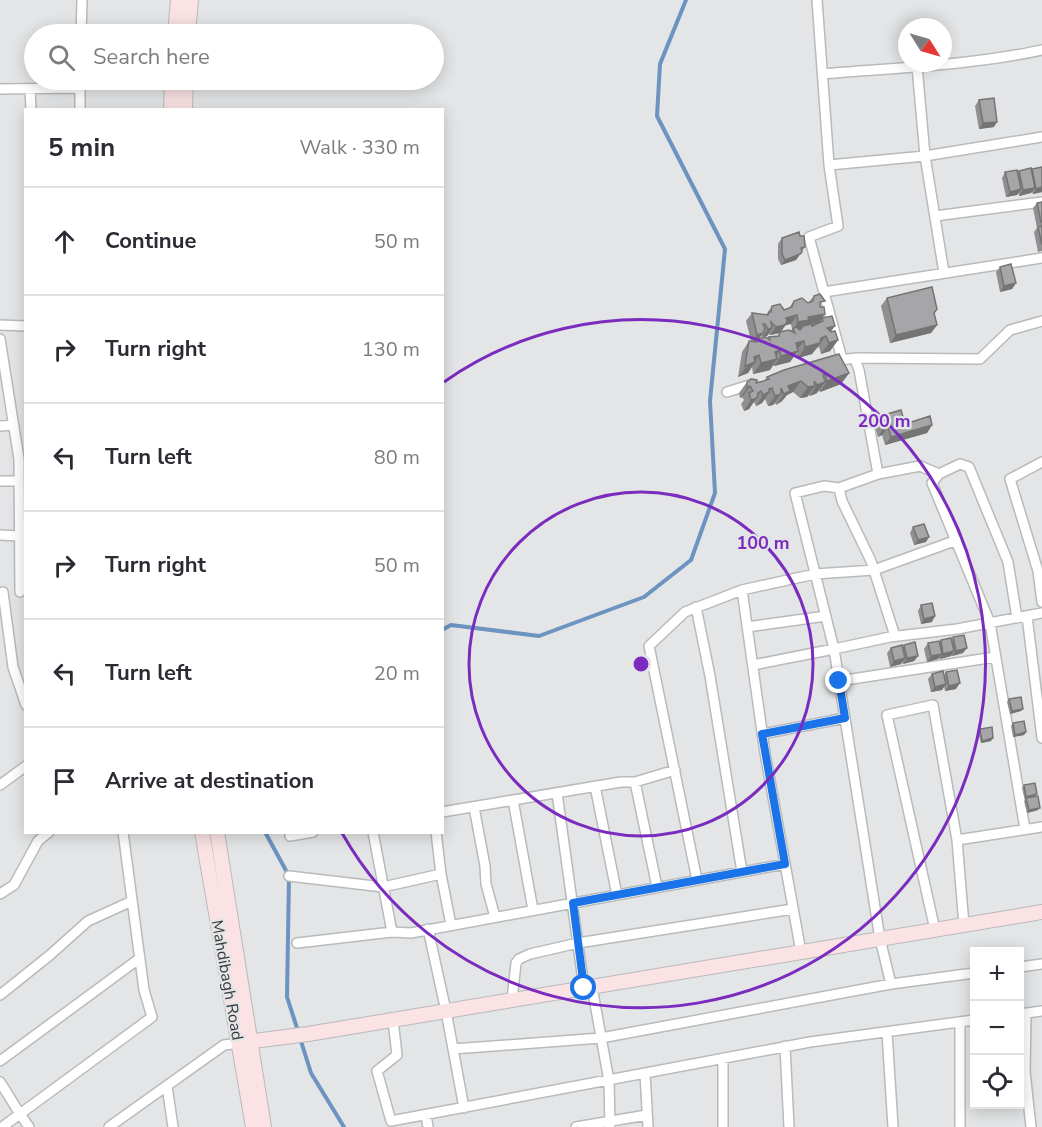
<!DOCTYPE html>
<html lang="en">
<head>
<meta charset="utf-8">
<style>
	:root { --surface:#fff; --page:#f2f2f3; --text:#2b2b33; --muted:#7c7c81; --line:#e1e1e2 }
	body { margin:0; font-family:"Nunito Sans",sans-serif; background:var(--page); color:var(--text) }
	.controls { position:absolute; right:18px; bottom:18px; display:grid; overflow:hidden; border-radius:0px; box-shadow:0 3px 15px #0003 }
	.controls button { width:54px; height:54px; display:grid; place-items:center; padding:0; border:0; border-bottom:2px solid var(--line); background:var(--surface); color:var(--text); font:30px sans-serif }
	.compass { position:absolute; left:898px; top:18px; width:54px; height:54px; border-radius:50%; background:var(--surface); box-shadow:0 3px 15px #0003; rotate:127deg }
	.stop { position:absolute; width:18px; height:18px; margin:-14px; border:4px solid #1a73e8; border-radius:50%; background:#fff }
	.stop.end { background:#1a73e8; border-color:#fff; box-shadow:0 2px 6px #0008 }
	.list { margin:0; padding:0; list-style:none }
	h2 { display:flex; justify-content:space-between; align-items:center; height:78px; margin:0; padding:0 24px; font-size:26px }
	h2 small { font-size:20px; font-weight:400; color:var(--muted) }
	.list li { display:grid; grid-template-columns:39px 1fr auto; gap:18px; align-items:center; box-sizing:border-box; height:108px; padding:0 24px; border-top:2px solid var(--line) }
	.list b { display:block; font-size:22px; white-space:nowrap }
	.list em { font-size:20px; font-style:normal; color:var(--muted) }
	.icon { flex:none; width:33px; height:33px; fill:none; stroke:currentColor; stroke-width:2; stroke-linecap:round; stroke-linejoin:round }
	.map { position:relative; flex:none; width:1042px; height:1127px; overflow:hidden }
	.search { position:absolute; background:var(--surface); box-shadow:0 3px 15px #0003; left:24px; top:24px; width:420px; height:66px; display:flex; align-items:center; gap:15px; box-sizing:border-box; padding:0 21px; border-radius:33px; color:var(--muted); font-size:22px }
	.panel { position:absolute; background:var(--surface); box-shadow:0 3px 15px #0003; left:24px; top:108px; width:420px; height:726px; border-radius:0px }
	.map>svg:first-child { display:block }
</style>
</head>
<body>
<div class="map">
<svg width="1042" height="1127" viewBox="0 0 1042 1127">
	<rect width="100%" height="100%" fill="#e3e5e6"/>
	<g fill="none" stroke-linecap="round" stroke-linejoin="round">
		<path stroke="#6d93c1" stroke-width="4" d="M442,630l9,-5 88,11 105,-39 47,-37 24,-67 -5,-92 15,-152 -68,-133 3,-52 26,-64
			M265,832l24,44 -2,121 11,34
			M300,1038l11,35 33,54"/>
		<defs>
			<path id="street" d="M817,0l12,165 9,61 -29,11 33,122
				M81,34l1,-34
				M917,66l8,90 19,117
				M823,74c71,-6 150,-9 219,-24
				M0,89l80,-1
				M30,89l1,21
				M80,110v-30
				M829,165l96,-9 117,-19
				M935,216l107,-14
				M824,292l218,-34
				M0,325l26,1
				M0,339l19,120 1,133
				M857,358l-1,4 3,8 19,104
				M839,360l18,-2 123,1 30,-29 32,-9
				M727,392l26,-8
				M0,426l14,-1
				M1042,462l-32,17 28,92 4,31
				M0,481h19
				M839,488l3,13 29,60 24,75
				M0,535l19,1
				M3,592l10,75 13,38
				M696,607l14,69 32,196
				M1027,616l15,122
				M1017,618l-9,-56 -39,-95 -9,-3 -21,10 -7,9 58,140 35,206
				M747,627l79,-11
				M753,665l81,-16 -39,-156 29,-7 15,2 39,-14 42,-8 19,8
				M839,681l156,-24
				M762,734l83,-16
				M635,782l40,-12
				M0,785l26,-19
				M595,786l22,109
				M557,793l27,195
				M513,800l20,110
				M474,807l11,59 1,18 9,33
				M442,812l179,-30h14l22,105
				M373,832l19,100 19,1 374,-69
				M436,832l5,42 10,51
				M290,836l23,-4
				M289,876l94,11 58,-13
				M697,880l-48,-234 36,-34 57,-22
				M0,894l14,-9 24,-44 11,-9
				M964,925l-7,-85 85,-13
				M428,929l18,82 18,97
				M935,930l-48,-215 46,-10 24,135
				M297,943l95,-11
				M801,952l-36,-199 -23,-163 73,-16 59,-4 83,-30
				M1020,967l22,-3
				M891,984l83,-11
				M592,987l17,94 1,46
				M0,995l50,-40 38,-34 44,-20
				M512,1000l4,-37 3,-4 11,-5 48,-11 215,-34
				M1020,1014l22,-3
				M1026,1014l-1,58 6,55
				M393,1020l4,35 -20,16 14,50 419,-79 164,-22
				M887,1032l6,95
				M785,1046l4,81
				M453,1049l148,-11 290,-54 -11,-45 -46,-290 56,-12 67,-8 85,-16
				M723,1058v69
				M0,1061l140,-103
				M645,1073l3,54
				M0,1082l20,32 -18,13
				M167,1086l6,41
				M426,1115l2,12
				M29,1127l-9,-13 132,-97 -8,-27 -21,-158
				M109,1127l115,-82 15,-2
				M576,1127l71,-12
				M960,1127v-105"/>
			<path id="secondary" d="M175,34l3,-34
				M188,34l3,-34
				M171,110l1,-30
				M185,110l1,-30
				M202,832l51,295
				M217,832l47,295
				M239,1043l69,-9 734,-122"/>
		</defs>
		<use href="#street" stroke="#b8babb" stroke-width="12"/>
		<use href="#secondary" stroke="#b8babb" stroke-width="16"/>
		<use href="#street" stroke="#fff" stroke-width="9"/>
		<use href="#secondary" stroke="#fbe2e4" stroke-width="14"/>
	</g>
	<path fill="#8f8e90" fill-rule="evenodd" d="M979,100l15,27 -15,2 -4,-23z
		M1032,169l10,23 -9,2 -1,-2 -1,1 -12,3v-3l-2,2 -11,2 -4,-19 3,-6 13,1 1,-2 12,-1z
		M1042,202v49l-4,1 -4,-20 3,-4 -4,-20 4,-5z
		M782,238l23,9 -9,13 -15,5 -3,-6v-15z
		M1000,267l16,16 -4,6 -12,3 -4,-20z
		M814,296l7,11 2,11 7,14 8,8 -8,11 -9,3 -2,-7 -2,1 -5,6 -14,4 -2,-5 -6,9 -16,4 -1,-1 -3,5 -17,4 -1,-7 -4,6 -10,4 4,-25 7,-11h2l-5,-20 6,-8 14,2 6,-9 12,4 5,-2 5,-7 14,2zM791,324l1,5 -1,2 -10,1 5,-7zM779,333l-1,3 -9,1 -1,1 -9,1 2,-3 1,1 5,-1 2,-2 1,1z
		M887,298l47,15 3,12 -6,8 -41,10 -9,-37z
		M849,373l-8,11 -21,8 -1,-2 -2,3 -7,3 -1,-1 -2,2 -7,1 -7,-6 -6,3 -5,6 -6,4 -1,-2 -2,2 -5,1 -3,-7 -3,4 -6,3 -2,-4 -5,7 -5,2 -3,-7 3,-4 -2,-3 -2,1 -1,-5 8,-11 9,1 8,-2 3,-4z
		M880,416l25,8 27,1 -5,8 -42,12 -3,-10 -4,2 -4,-13z
		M913,527l13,15 -12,3 -4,-12z
		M921,605l11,17 -11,2 -3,-13z
		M953,637l10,16 -11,3v-1l-1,1 -11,3 -1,-1 -1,1 -11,3 -3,-13 4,-6 11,-1 2,-2 11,-1z
		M904,645l14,11 -4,5 -11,3 -1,-2 -1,2 -11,3 -3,-14 4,-5 11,-1z
		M946,672l10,17 -11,2 -1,-5 -2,4 -11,2 -3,-13 4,-5 12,1z
		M1009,699l14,10 -2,2 -11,3 -3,-12z
		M1013,723l13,9 -2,3 -11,2 -2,-11z
		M980,729l11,12 -10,2 -3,-11z
		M1024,785l13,9 -1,2 2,14 -11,3 -3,-12 1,-1 -3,-12z"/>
	<path fill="#747475" d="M997,122l-3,5 -15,2 4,-6z
		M1042,187v5l-9,2 3,-5z
		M1035,188l-4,5 -12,3 4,-6z
		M1021,189l-4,6 -11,2 4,-5z
		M800,254l-4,6 -15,5 4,-5z
		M1016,283l-4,6 -12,3 4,-6z
		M825,314l-6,9 -13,2 -3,3 -10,2 5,-8 10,-5z
		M797,315l-6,9 -11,2 6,-8z
		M785,325l-5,8 -10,2 6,-8z
		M937,325l-6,8 -41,10 6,-8z
		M835,326l-8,11h-2l-13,17 -14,4 7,-11 22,-19z
		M772,328l-5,8 -5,1 6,-8z
		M763,333l-6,8v-2l-2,3 -3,1 5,-8z
		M838,340l-8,11 -9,3 8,-11z
		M804,341l-8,10v-8z
		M780,350l-7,10 4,-1 -7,11 -17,4 8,-11 14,-11z
		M798,351l-8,11 -16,4 7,-10z
		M759,355l-11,18 -10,4 16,-20z
		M849,373l-8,11 -21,8 7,-11z
		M801,381l-8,11 -6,3 -5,6 -6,4 8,-11 4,-8z
		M825,382l-8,11 -7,3 7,-11z
		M750,386l-8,11 -2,1 7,-10z
		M815,386l-8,11 -7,1 8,-11z
		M772,388l-10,15 -6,3 7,-11 6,-6z
		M761,391l-12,18 -5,2 7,-11 7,-7z
		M781,394l-8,11 -5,1 7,-10z
		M932,425l-5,8 -42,12 6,-8z
		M888,427l-6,8 -4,2 5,-8z
		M929,537l-3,5 -12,3 4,-5z
		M935,616l-3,6 -11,2 3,-5z
		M967,648l-4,5 -11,3 4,-5z
		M954,651l-3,5 -11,3 3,-5z
		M942,654l-4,5 -11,3 4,-6z
		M918,656l-4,5 -11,3 4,-6z
		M905,658l-4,6 -11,3 4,-6z
		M960,683l-4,6 -11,2 4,-5z
		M946,684l-4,6 -11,2 4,-5z
		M1023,709l-2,2 -11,3 2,-3z
		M1026,732l-2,3 -11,2 2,-2z
		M993,738l-2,3 -10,2 1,-2z
		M1040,808l-2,2 -11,3 2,-3z"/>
	<path fill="#a6a5a7" stroke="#747475" stroke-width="1.5" d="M994,98l3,24 -14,1 -4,-23z
		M1042,167v20l-6,2 -4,-20z
		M1031,168l4,20 -12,2 -4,-19z
		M1017,170l4,19 -11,3 -5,-20z
		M1042,202v20h-1l-4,-19z
		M1042,226v19l-4,-18z
		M799,232l1,4h4l1,11 -4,1 1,4 -2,2 -15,6 -3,-6v-16z
		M1011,264l5,19 -12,3 -4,-19z
		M932,287l5,22 -3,4 3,12 -41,10 -9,-37z
		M820,294l5,7 -5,1v5h4l1,7 -17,3 1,3 -11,2 -1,-7 -11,3 1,4 -2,3 -9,2 -5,-5 1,6 -4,1 -3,-5h-2l2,5 -2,4 -6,2 -5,-22 16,2 1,-3h2l1,-6 8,-2 4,6 8,-3 2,-6 8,-3 6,5 5,-2 1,-5z
		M832,316l3,10 -8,2 4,4 4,-1 3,9 -9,3 -3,-7 -5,2 -1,5 -15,4 -1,-6 -8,2 2,8 -17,5 -1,-6 -5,2 2,7 -16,4 -2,-8 -5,2 1,5 -10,4 4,-25 8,1v-3l9,-2 4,3 -1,-3 10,-1 1,-4 9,-2 6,3 -2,-4 3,-2 4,3 3,-4 9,-2v2l11,-5 -1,-3z
		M839,354l10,19 -22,8 -2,-7 -2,1 2,7 -8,3 -3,-4 1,5 -7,1 -7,-6 -13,5 2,5 -6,3 -3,-6v6l-6,2 -3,-8 -3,1v3l-6,3 -2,-4 -3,2 -1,5 -6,2 -2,-7 4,-2 -3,-5 -3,2v-6l4,-3 6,1 -1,3 8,-2 5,-2 -2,-2 17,-7z
		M901,410l4,14 25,-8 2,9 -41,12 -3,-10 -5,2 -3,-13z
		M924,524l5,13 -11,3 -5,-13z
		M932,603l3,13 -11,3 -3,-14z
		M964,635l3,13 -11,3 -3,-14z
		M951,638l3,13 -11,3 -2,-14z
		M939,641l3,13 -11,2 -3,-13z
		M915,642l3,14 -11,2 -3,-13z
		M902,645l3,13 -11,3 -3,-13z
		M957,670l3,13 -11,3 -3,-14z
		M943,671l3,13 -11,3 -3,-13z
		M1021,697l2,12 -11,2 -3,-12z
		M1024,721l2,11 -11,3 -2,-12z
		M992,727l1,11 -11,3 -2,-12z
		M1035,783l2,11 -11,3 -2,-12z
		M1038,796l2,12 -11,2 -3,-12z"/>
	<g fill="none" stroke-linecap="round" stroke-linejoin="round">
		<path stroke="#1a73e8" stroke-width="8" d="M584,988l-11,-85 212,-39 -23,-130 83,-16 -6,-37"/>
	</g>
	<g fill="none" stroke="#7b2cbf" stroke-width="3">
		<circle cx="641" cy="664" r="172"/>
		<path d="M444 382A344 344 0 1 1 342 833"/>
	</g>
	<g text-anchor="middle" stroke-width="4.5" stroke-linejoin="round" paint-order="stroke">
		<g font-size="16" fill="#363738" stroke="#e3e5e6">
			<text transform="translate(228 980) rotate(80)" y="6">Mahdibagh Road</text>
		</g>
	</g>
	<circle cx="641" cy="664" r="9" fill="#7b2cbf" stroke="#e3e5e6" stroke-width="3"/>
	<g font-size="18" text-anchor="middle" font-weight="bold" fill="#7b2cbf" stroke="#e3e5e6" stroke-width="4.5" stroke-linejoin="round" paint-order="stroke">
		<text x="884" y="427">200 m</text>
		<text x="763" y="549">100 m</text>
	</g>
</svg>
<div class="controls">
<button>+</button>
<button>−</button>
<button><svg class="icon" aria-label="locate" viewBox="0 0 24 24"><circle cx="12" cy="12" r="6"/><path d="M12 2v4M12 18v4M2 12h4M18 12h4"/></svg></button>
</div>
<svg class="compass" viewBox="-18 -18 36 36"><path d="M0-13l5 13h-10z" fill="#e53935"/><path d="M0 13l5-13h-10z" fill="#7c7c81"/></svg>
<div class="stop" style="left:584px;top:988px"></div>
<div class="stop end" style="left:839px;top:681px"></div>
<div class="search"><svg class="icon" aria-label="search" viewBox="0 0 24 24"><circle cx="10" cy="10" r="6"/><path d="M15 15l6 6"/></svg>Search here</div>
<section class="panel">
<h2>5 min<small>Walk · 330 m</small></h2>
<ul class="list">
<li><svg class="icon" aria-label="ahead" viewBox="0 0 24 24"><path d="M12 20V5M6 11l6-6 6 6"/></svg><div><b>Continue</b></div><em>50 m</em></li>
<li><svg class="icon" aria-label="right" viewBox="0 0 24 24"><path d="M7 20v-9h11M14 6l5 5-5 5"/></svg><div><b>Turn right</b></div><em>130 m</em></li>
<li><svg class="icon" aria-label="left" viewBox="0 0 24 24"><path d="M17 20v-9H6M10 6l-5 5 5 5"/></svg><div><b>Turn left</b></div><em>80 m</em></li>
<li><svg class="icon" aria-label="right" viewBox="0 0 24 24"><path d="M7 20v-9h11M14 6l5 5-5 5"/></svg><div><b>Turn right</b></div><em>50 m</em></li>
<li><svg class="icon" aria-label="left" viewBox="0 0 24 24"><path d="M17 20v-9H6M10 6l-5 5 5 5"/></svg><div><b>Turn left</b></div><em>20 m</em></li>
<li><svg class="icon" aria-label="arrive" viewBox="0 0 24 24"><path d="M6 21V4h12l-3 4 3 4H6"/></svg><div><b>Arrive at destination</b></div></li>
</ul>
</section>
</div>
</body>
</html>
